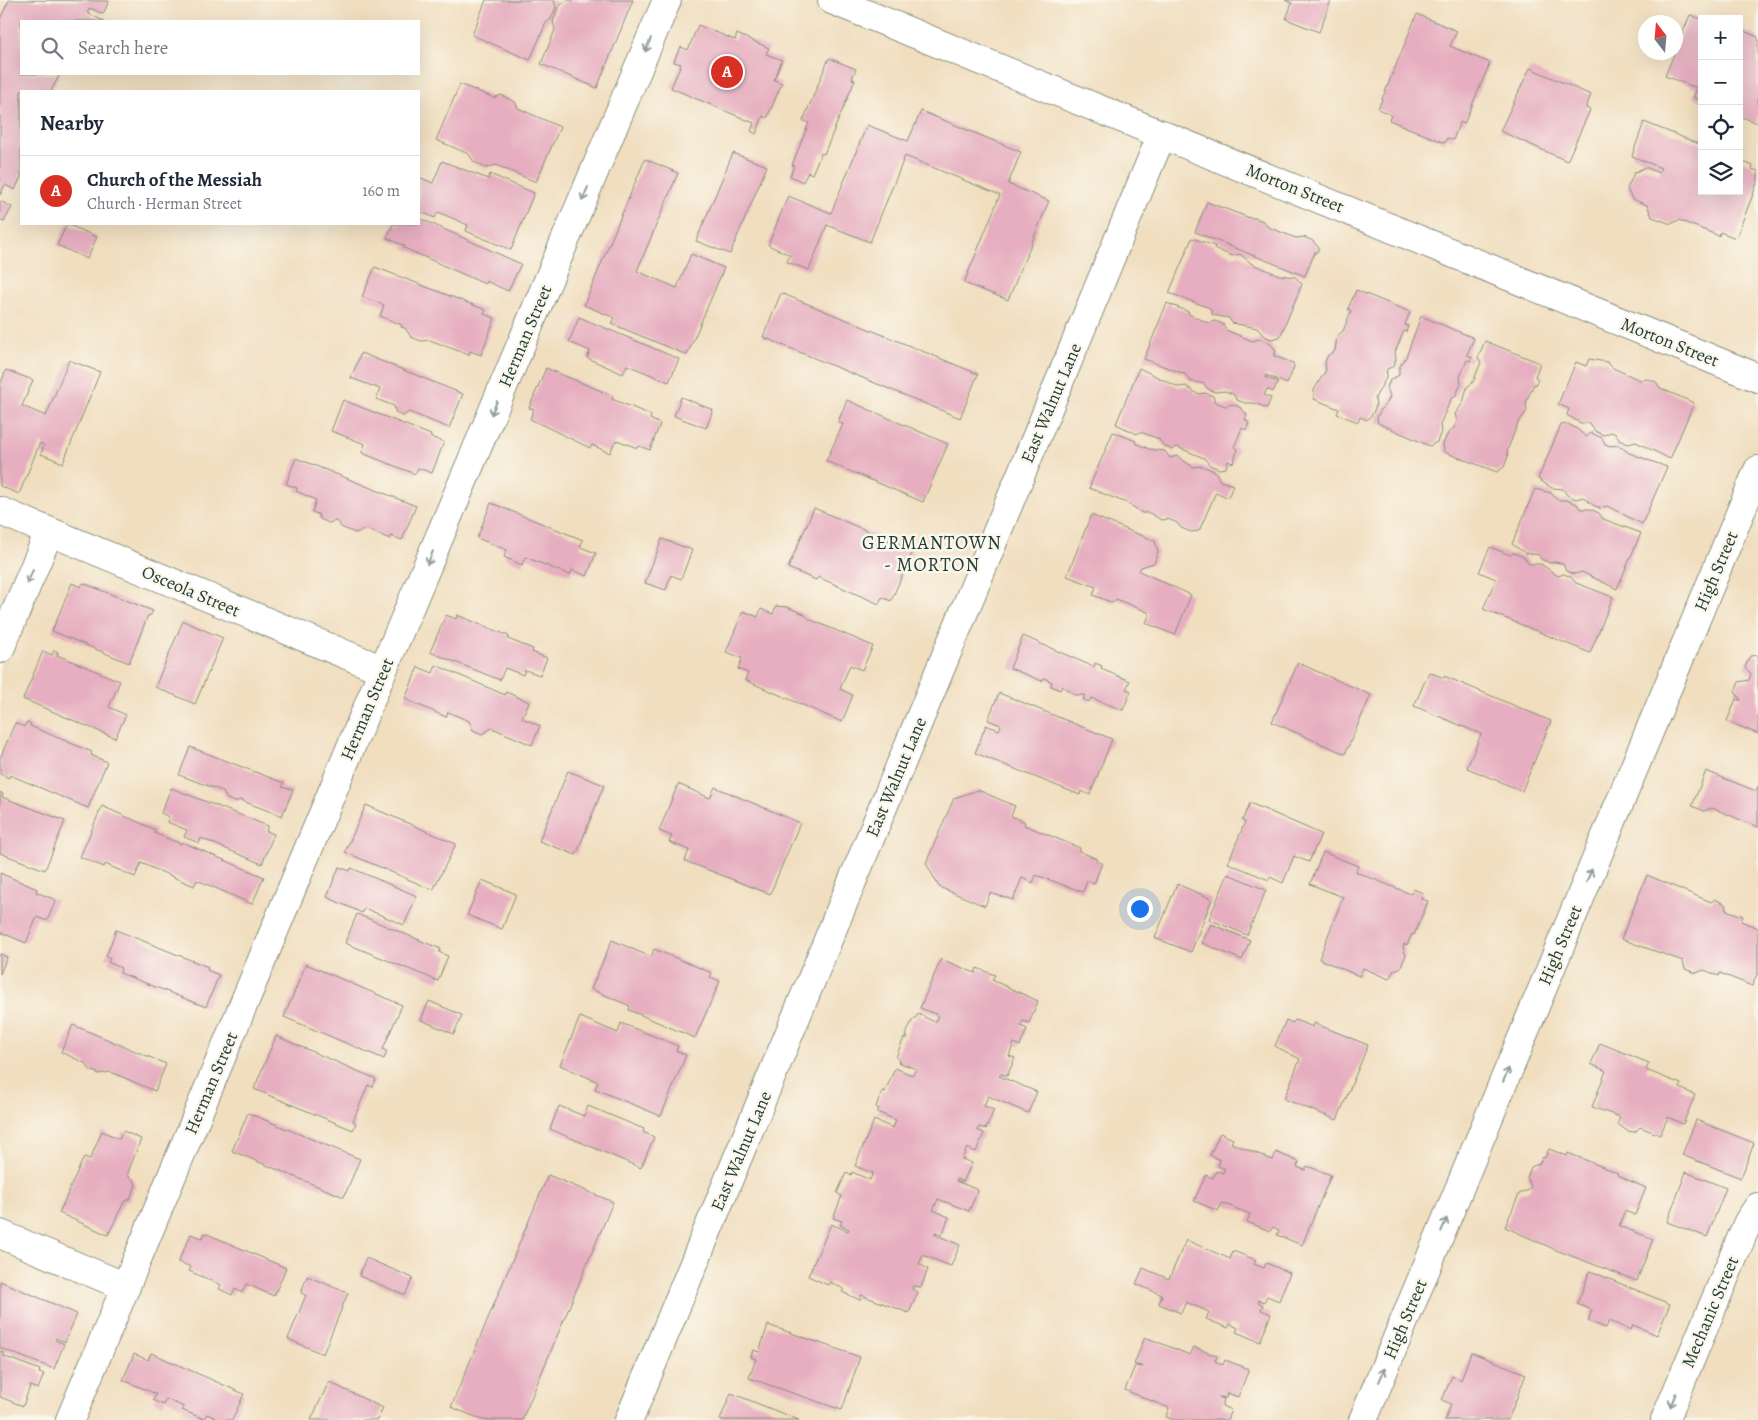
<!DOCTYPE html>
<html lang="en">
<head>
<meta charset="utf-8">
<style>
	:root { --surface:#fff; --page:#f2f2f3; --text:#1f2937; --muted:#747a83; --line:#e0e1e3; --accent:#d93025 }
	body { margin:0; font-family:Alegreya,serif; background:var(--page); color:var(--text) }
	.controls { position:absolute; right:15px; top:15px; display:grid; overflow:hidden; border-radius:0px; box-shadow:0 5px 20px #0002 }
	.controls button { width:45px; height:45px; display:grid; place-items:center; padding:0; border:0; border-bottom:1px solid var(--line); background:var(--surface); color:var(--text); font:25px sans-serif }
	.compass { position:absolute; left:1638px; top:15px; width:45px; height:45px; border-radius:50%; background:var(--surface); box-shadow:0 5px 20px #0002; rotate:344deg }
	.you { position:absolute; left:1139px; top:908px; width:18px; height:18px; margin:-12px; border:4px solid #fff; border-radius:50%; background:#1a73e8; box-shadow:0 0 0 8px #1a73e833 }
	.badge { display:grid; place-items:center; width:32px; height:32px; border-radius:50%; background:var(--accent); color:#fff; font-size:16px; font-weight:700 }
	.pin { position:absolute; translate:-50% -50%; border:2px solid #fff; box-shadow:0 1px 5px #0006 }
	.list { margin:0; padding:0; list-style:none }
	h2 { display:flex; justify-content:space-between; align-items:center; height:65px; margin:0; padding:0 20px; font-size:21px }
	h2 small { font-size:16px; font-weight:400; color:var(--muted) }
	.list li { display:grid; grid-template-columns:32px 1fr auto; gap:15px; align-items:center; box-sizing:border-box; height:70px; padding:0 20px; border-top:1px solid var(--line) }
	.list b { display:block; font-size:19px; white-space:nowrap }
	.list p { margin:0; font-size:16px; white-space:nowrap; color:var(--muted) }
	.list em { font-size:16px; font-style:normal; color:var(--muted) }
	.icon { flex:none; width:28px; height:28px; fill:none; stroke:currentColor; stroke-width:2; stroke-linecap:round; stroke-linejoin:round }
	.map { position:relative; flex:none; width:1758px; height:1420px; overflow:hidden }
	.search { position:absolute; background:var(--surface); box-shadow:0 5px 20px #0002; left:20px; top:20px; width:400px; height:55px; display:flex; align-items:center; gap:12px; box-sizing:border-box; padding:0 18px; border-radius:0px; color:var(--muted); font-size:19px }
	.panel { position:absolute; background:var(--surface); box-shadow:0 5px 20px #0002; left:20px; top:90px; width:400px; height:135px; border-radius:0px }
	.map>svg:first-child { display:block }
</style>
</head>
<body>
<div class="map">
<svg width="1758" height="1420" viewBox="0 0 1758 1420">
	<rect width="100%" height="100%" fill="#fbf7ec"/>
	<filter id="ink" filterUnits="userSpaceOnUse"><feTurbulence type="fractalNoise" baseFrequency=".02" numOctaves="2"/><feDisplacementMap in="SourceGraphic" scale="10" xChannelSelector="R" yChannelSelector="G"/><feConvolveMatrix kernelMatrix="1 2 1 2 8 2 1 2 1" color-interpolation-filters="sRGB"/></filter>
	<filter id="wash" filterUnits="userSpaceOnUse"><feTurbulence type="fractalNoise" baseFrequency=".0096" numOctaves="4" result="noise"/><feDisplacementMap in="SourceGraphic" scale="20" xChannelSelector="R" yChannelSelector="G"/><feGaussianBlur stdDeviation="1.12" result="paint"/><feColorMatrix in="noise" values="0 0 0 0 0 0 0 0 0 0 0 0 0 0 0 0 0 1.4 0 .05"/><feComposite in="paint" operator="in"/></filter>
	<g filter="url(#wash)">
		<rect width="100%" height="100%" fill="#f0debf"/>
		<g id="blocks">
			<path fill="#e6aec0" d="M9,0l100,1 -6,13 -13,-6 -3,5 17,8h-83v53h39l-9,17h-30v86l-6,13 -10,-5 -5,10v-176z
				M486,0h68l2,7 -5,12 -5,4 -16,37 -58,-25z
				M567,0h66l-36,88 -56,-24 14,-34 -2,-9 5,-14z
				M1285,0h46l-12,32 -33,-13 6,-16z
				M1417,14l40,17 -7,15 40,17 -26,61 -4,-2 -7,18 -6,-2 -2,5 -56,-23 2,-5 -13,-6z
				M1690,15l12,4v82l-9,-4 4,-9 -32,-12z
				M698,25l37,15 2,-6 32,14 -3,6 16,6 -8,20 8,3 -15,35 -4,-2 -7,18 -5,-3 3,-8 -83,-35 10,-24 -7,-2 3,-8 4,-7 7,3z
				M1739,29l19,8v86l-19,-7z
				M829,58l27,11 -4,10 3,1 -31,74 -3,-1 -9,21 -4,-2 -5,10 -13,-6 4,-10 -2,-1 17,-42 -6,-2z
				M1530,68l61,27 -5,13 4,2 -23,51 -67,-30z
				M460,84l34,14 7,-3 14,7 3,6 42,19 -24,55 -40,-17 -10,3 -12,-6 -5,-8 -33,-14z
				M921,111l100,41 -13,32 41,17 -41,99 -44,-17 36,-88 -95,-39 -35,86 -43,-17 -18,45 -22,-8 3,-7 -22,-10 20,-49 43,17 36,-88 41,16z
				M1644,122l58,23v46h37v-31l14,6 -1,3 6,2v10l-22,57 -16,-6 -1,4 -40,-16 -8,4 -19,-7 -5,-12 -15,-6 -5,-10 7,-16 11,-6 14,6 2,-5 -29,-12z
				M733,153l34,13 -37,88 -34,-13z
				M645,159l33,14 -41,98 40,17 14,-34 33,14 -37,87 -75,-31 3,-6 -31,-13z
				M442,161l46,18 2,-5 44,19 -23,57 -45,-19 2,-6 -30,-13 -3,6 -16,-7v-34l14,6z
				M0,201l12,6 -8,15 -4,-2z
				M1207,202l43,16h5l8,3 5,6 28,11 8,-1 9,4 6,7 -2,4h-2l-10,24 -110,-44z
				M419,218l102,46 -13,27 -22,-10 -1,3 -81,-36 1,-2 -18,-8 6,-14h26z
				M67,224l30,13 -10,22 -30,-14z
				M1192,238l23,8 -1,2 18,8 8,-2 12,10 27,11 16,2 7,7 -22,53 -9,2 -8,-4 -6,-7 -25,-5 -3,-5 -16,-3 -3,-7 -41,-15z
				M375,267l111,43 -2,4 11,4 -14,37 -11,-4 -1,4 -39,-15 -9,1 -10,-4 -6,-9 -4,-1 1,-2 -22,-9 4,-11 -22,-8z
				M1356,290l54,22 -5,13 3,1 -2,6 -2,-1 -9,21 1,7 -2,7 -7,3 -1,9 -11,20 1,7 -3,8 -6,7 -7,-3 -2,5 -21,-8 2,-5 -25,-10v-9l12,-20 -1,-8 3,-7 7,-4 2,-15 6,-5 8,-20 -3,-2z
				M781,293l197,81 -18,44 -197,-81z
				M1167,303l22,9 -1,2 20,9 7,-2 8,3 3,6 26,11 8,-2 11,5 5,7 -2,5 19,7 1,4 -7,17 -21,-9 -1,2 13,5 -5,10 -6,-3 -3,6 7,3 -4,10 -13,-5h-9l-8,-3 -4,-6 -8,-3 -10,1 -7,-3 -4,-5 -14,-3 -5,-7 -41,-15z
				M1421,316l53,22 -7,17 5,2 -2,4 -3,-1 -7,17 1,7 -6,13h-3l-12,27 1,8 -4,10 -7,4 -52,-23 -1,-6 5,-9 5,-5 3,-7 -3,-8 3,-8 9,-5v-7l7,-11z
				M579,317l100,42 -10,23 -42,-17 -4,9 -36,-16 3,-7 -21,-9z
				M1485,341l55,22 -5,14 3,2 -2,6 -2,-1 -8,18 1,9 -9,12 -11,28 1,6 -4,10 -7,5 -53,-20 -1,-8 5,-11 6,-5 3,-7 -2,-7 8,-11 4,-16 6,-5 8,-20 -3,-4z
				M361,353l102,41 -14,34 -40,-16 -6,4 -7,-3 -2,-7 -18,-7 4,-10 -29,-11z
				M1589,359l18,3 6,6 27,12 8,-1 8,3 4,6 34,15 -24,56 -34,-17 -8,2 -9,-4 -3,-6 -5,-2 -7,3 -9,-4 -6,-8h-9l-13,-8 2,-6 -11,-5 18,-42 10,4z
				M69,360l31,12 -37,91 -22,-9 3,-9 -4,-2 -21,51 -19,-8v-101l6,-15 27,10 -11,26 24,10z
				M546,368l67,28 -1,3 39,16 -1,4 10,5 -10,26 -11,-4 -2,2 -20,-8v2l-2,-1 -5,12 -18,-8 -2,3 -60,-29 4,-10 -5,-1z
				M1139,368l39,19 8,-1 11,8 8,-1 8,3 2,6 10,4 8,-2 8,4 6,7 -2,5 4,2 -3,8 -4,-2 -5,12 -3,7 4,2 -5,14 -5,-2 -2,7 -7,1 -9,-4 -6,-7 -27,-11 -5,3 -9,-5 -4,-6 -19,-7 -3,2 -21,-10z
				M681,397l32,13 -7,18 -32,-12z
				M343,400l88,35 -1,2 14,5 -12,31 -14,-5 -3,6 -53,-21 3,-9 -34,-13z
				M847,400l101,44 -25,58 -97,-41 17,-37 -5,-2z
				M1568,424l9,5 9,8 5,-4 11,5 3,6 5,2 8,-1 11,8 38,14 -25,57 -35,-18 -7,2 -7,-3 -10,-8 -7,2 -9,-4 -4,-6 -11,-1 -14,-9 23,-54z
				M1113,432l23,9 -1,2 14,6 16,2 5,7 7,-2 16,11 9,-1 14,6 4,9 13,4 -5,13 -12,-6 -17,39 -8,1 -10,-4 -4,-5 -9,-4 -7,1 -11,-7h-8l-13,-9 -40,-16z
				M296,458l120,48 -14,34 -11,-4 -1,3 -24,-10 -11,4 -14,-6 -2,-4 -4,-2 -6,2 -9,-4 -2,-5 -6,-2 4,-12 -20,-9 1,-3 -11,-4z
				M1535,489l16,4 6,7h9l11,4 3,5h10l9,4 4,6 38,14 -24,56 -35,-17 -8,2 -8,-3 -3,-7 -7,-2 -6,1 -9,-4 -2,-4 -14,-2 -13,-9z
				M491,503l92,37 -3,7 16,6 -9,23 -15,-6 -2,5 -45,-18 -3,8 -18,-8 3,-7 -30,-12z
				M814,508l99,43 -22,50 -9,-4 -3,7 -61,-27 -2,3 -28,-12z
				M1091,515l64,26 3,11 -4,11 -13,4 -2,4 52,24 -16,40 -29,-12 4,-10 -34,-14 -3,4 -20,-8 3,-8 -29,-11z
				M662,539l30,11 -11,29 -10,-4 -5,15 -21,-7z
				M1490,547l20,8 4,-2 10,4 5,7h12l17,12 6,-2 7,3 5,6 37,14 -23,56 -107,-44 13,-30 -17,-7z
				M72,583l9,4 2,-4 70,28 -3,5 -2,-1 -19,48 -77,-32z
				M776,606l11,1 17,7 5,5 64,27 -11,24 -12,-5 -10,24 13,6 -11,27 -97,-42 3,-7 -10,-4 4,-11 -16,-6 17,-41 15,6 3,-8 12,5z
				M446,615l10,4 1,-4 52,21 -1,3 25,10 -1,3 15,6 -7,17 -15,-5 -2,5 -18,-7 -5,12 -70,-28z
				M183,621l40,17 -28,66 -40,-17z
				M1023,636l71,31 1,-4 7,3 -1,3 29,12 -4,8 5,2 -8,19 -32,-12 -2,4 -6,-3 2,-4h-10l-13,-9 -2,4 -9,-4 1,-4 -8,-4 -2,3 -32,-13z
				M54,650l4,2 -1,3 63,26 -11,26 17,8 -11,23 -92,-39 20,-48 9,4z
				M1758,655v79l-31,-13 9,-22 5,1 -6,-8 4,-10 10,-2 2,-6 -6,-7 5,-11z
				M1298,663l73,32 -26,59 -73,-32z
				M436,665l69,30 1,-3 23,10 -7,16 18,8 -8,19 -40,-17 -10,6 -9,-4 -4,-9 -21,-9 -2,5 -41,-18 13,-32 15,6z
				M1429,672l15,6v-2l107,45 -29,70 -55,-23 14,-34 -67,-28z
				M999,693l113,46 -22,56 -9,-4 -1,4 -105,-42 11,-28 13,5 2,-5 -13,-5z
				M27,722l4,2 -1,2 62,26 -1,3 16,7 -19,46 -78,-33 -1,3 -9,-4v-16l15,-35 9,4z
				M190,747l94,36 -2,4 11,3 -11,26 -42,-16 -5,2 -8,-3 -5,-8 -43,-16z
				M568,771l36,14 -28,70 -37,-14z
				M1706,771l50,20 2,-5v41l-46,-19 -8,3 -12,-5z
				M678,784l32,14 5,-11 85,36 -30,71 -85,-33 4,-11 -20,-8 3,-6 -13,-5z
				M171,788l97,38 -2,5 8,3 -12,30 -61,-26 -2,5 -15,-6 3,-7 -20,-8 2,-5 -8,-4z
				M978,790l37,16 -4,10 14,6 -1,3 56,23 -1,3 18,8 -1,2 6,2 -8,21 -7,-3 -4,11 -47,-17 -3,8 -11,-5 -9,22 -23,-7 -5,13 -46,-19 -13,-24 28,-65z
				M0,792l3,2 -1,3 63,24 -20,49 -45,-17z
				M1250,803l71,31 -12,28 -15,-6 -11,27 -13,-6 -1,3 -41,-17 17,-41 -3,-1z
				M366,805l90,39 -23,46 -88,-38z
				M102,806l54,24 -2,3 27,11 1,-2 82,35 -12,27 -55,-24 -3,6 -53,-23 -6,14 -30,-13 -1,3 -24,-10z
				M1323,852l35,14 -2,6 55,22 2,-5 10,4 -2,6 7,2 -14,34 -2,-1 -5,11 -3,-1 -1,4 3,7 -6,13 -6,2 -5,9 -26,-11 -4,8 -40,-17 24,-62 -33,-13z
				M339,867l11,4 1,-3 66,28 -13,29 -40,-17 -2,5 -35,-16z
				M0,873l37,16 -1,3 20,8 -9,21 -10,-4 -11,26 -26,-11z
				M1228,874l38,16 -19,45 -38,-16z
				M1647,875l64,27 4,-3 10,5 1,6 17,6 -2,5 17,7v44l-6,14 -32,-13 -1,3 -15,-6 -8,3 -11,-4 -2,-8 -62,-22z
				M482,880l34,14 -14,35 -35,-14z
				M1177,884l35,15 -21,53 -36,-14z
				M357,914l84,35 -2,3 9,4 -10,25 -93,-38z
				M1211,924l39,16 -8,20 -40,-17z
				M116,930l92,37 -1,3 12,5 -13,32 -86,-34 1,-5 -13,-6 2,-3 -4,-2z
				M612,940l39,17 3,-8 58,24 -2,4 10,4 -25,57 -66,-28 1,-4 -39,-17z
				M0,954l7,3 -7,17z
				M941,959l34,14 2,-5 18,7 -3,5 46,21 -9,22 -6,-2 -2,5 6,3 -7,17 -6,-3 -5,13 6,2 -8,18 -6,-2 -2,2 38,16 -9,21 -40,-17 -4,10 10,4 -8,19 -7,-2 -2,3 7,3 -8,19 -9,-4 -5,11 10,4 -9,19 -6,-3 -1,2 22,9 -9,21 -31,-12 -5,11 16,7 -7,18 -6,-3 -2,2 26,11 -9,21 -28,-11 -4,9 9,5 -7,18 -8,-1 -1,3 6,3 -9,21 -48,-18 -1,5 -18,-8 2,-3 -14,-7 -2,3 -20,-9 23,-52 17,7 1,-2 -9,-4 2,-4 -9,-3 9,-22 -5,-3 9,-20 5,2 1,-3 18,8 3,-7 -18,-7 19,-46 19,8 3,-8 -19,-8 2,-3 -3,-2 6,-16 3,1 10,-24 17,7 3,-4 1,-2 -18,-7 1,-3 -3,-2 8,-19h4l-3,-2 8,-17h2l3,-5 17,8 2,-4 1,-3 -18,-7z
				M306,964l96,41 -19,44 4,3 -3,7 -100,-42z
				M429,1001l33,14 -8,19 -33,-14z
				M580,1017l38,16 3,-10 57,23 -2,5 10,4 -25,61 -66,-27 3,-7 -38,-17z
				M1286,1020l7,3 2,-3 18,7 1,-4 54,22 -31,75 -53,-21 16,-40 -25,-13z
				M73,1025l93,39 -11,27 -44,-19 -12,2 -9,-4 -5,-7 -24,-11z
				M276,1036l100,43 -3,8 -5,-2 -15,36 3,2 -3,7 -99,-41z
				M1600,1043l49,20 -3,7 35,14 -1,4 15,7 -12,29 -15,-7 -8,18 -20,-8 -5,5 -8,-1 -9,-7 2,-7 -28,-10 14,-36 -15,-7z
				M559,1106l25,10 4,-10 56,23 -1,3 11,5 -13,31 -91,-39z
				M248,1113l112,46 -16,38 -112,-46z
				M1696,1120l58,23 -13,35 -59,-23z
				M102,1131l17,8 4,-8 18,8 -14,36 6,4 3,6 -6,14 -6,3 -16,33 -49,-22 25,-56 6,2z
				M1220,1133l13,6 -2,4 42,17 3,-8 23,10 -2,5 8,3 2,-4 24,9 -29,70 -25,-10 2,-5 -6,-3 -3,4 -23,-9 3,-8 -28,-11 -4,8 -24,-10 12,-26 7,3 3,-7 7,2 2,-4 -7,-3 2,-6 -10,-5z
				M1549,1149l18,7 1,-3 50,20 -1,2 29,13 -11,27 -10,-4 -6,15 34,13 -16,42 -81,-31 -51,-23 14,-33 10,-4 2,-4 -4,-8 4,-11 8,-3 4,-7 2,1z
				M1686,1172l40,16 -19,49 -40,-15z
				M548,1175l65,27 -91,218h-39l-32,-13z
				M205,1233l81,35 -12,28 -28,-12 -4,9 -7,-4 -3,6 -13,-6 2,-4 -32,-14 2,-4 -13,-5 13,-28 11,4z
				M1186,1240l44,19 3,-8 23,9 -2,4 10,4 2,-5 24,10 -11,28 -12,-5 -3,6 -5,-2 -1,2 5,3 -2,5 10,4 -11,28 -24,-10 2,-4 -8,-4 -2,4 -22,-9 3,-7 -23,-10 -5,11 -22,-9 3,-9 -26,-11 7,-16 26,11z
				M366,1258l47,20 -8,17 -46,-19z
				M1590,1271l80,33 -13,31 -24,-10 -2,5 -22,-9 -3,7 -18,-7 4,-11 -15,-6z
				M307,1276l41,17 -25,61 -35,-15 18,-44 -5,-2z
				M0,1281l77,33 -12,28 -9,-4 -1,2 9,4 -10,25 -54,-21z
				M768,1325l92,32 -18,53 -93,-32 7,-19 -5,-2 2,-7 6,2z
				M1145,1337l45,18 4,-8 23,9 -2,5 8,4 2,-5 24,9 -11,28 -11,-4 -1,5 -7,-1 5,2 -2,7 9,4 -4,10h-53l-8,-3 3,-9 -44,-18 10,-24 8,1 -9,-3z
				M0,1351l5,2 -2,3 37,14 -1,3 5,1 -6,15 -8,-3 -7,20 -23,-9z
				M1471,1352l55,22 -18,46h-63l6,-16 -9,-4 10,-24 9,4z
				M151,1353l93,41 -12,26h-12l-13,-6 -3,5 -22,-9 2,-3 -18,-8 -3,6 -10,-5 3,-6 -33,-14 11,-26 14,6z
				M329,1382l54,26 -6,12h-66z
				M731,1393l68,27h-79z"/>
		</g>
	</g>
	<g filter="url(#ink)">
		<use href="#blocks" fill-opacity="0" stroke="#888e7a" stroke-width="1"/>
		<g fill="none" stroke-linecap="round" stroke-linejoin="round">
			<defs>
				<path id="street" d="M832,0l926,378
					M0,511l383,159
					M0,649l49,-117
					M0,1234l126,53
					M70,1420l313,-750 284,-670
					M629,1420l533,-1286
					M1363,1420l395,-950
					M1665,1420l83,-198 10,-15"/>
			</defs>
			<use href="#street" stroke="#888e7a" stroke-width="30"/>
			<use href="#street" stroke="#fff" stroke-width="28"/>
		</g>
		<defs><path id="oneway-shaft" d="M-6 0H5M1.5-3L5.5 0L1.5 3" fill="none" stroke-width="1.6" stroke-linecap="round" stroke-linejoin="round" transform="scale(1.25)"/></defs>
		<g stroke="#8f9e9a">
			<use href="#oneway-shaft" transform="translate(648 45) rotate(113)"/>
			<use href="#oneway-shaft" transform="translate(585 194) rotate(113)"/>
			<use href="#oneway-shaft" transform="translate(494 408) rotate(113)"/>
			<use href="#oneway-shaft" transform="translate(430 558) rotate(113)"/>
			<use href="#oneway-shaft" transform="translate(30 577) rotate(113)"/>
			<use href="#oneway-shaft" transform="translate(1589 876) rotate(-67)"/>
			<use href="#oneway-shaft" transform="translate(1506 1075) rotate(-67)"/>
			<use href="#oneway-shaft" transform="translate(1444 1225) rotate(-67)"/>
			<use href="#oneway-shaft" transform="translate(1382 1375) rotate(-67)"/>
			<use href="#oneway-shaft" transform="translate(1673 1400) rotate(113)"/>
		</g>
	</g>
	<g text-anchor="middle" stroke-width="5" stroke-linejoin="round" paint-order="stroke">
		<g font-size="18" fill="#1f3d34" stroke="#fbf7ec">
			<text transform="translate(1295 188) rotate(22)" y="6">Morton Street</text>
			<text transform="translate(525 336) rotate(-67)" y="6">Herman Street</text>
			<text transform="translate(1670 342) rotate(22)" y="6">Morton Street</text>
			<text transform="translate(1051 403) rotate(-67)" y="6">East Walnut Lane</text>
			<text transform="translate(1716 571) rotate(-67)" y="6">High Street</text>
			<text transform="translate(191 591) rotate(23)" y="6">Osceola Street</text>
			<text transform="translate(367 709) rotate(-67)" y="6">Herman Street</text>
			<text transform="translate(896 777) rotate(-67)" y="6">East Walnut Lane</text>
			<text transform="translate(1560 945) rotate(-67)" y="6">High Street</text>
			<text transform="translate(211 1083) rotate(-67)" y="6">Herman Street</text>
			<text transform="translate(741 1151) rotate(-67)" y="6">East Walnut Lane</text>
			<text transform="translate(1710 1312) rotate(-67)" y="6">Mechanic Street</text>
			<text transform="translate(1405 1319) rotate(-67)" y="6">High Street</text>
		</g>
		<g font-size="19" letter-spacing="1" fill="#1f3d34" stroke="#fbf7ec">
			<text x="932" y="549">GERMANTOWN<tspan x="932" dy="22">- MORTON</tspan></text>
		</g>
	</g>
</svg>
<div class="controls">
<button>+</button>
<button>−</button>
<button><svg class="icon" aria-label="locate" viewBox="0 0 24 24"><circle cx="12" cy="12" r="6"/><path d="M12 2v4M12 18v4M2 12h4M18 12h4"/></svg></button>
<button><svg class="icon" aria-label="layers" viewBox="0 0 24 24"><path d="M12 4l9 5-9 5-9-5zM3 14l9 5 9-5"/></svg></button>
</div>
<svg class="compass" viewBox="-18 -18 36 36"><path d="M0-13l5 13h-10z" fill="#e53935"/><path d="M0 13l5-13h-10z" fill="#747a83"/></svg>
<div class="you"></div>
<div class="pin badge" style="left:727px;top:72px">A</div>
<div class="search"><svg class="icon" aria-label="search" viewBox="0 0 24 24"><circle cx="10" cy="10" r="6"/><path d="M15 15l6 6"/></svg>Search here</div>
<section class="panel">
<h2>Nearby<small></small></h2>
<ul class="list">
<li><span class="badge">A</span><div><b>Church of the Messiah</b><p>Church · Herman Street</p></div><em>160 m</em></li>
</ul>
</section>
</div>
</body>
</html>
